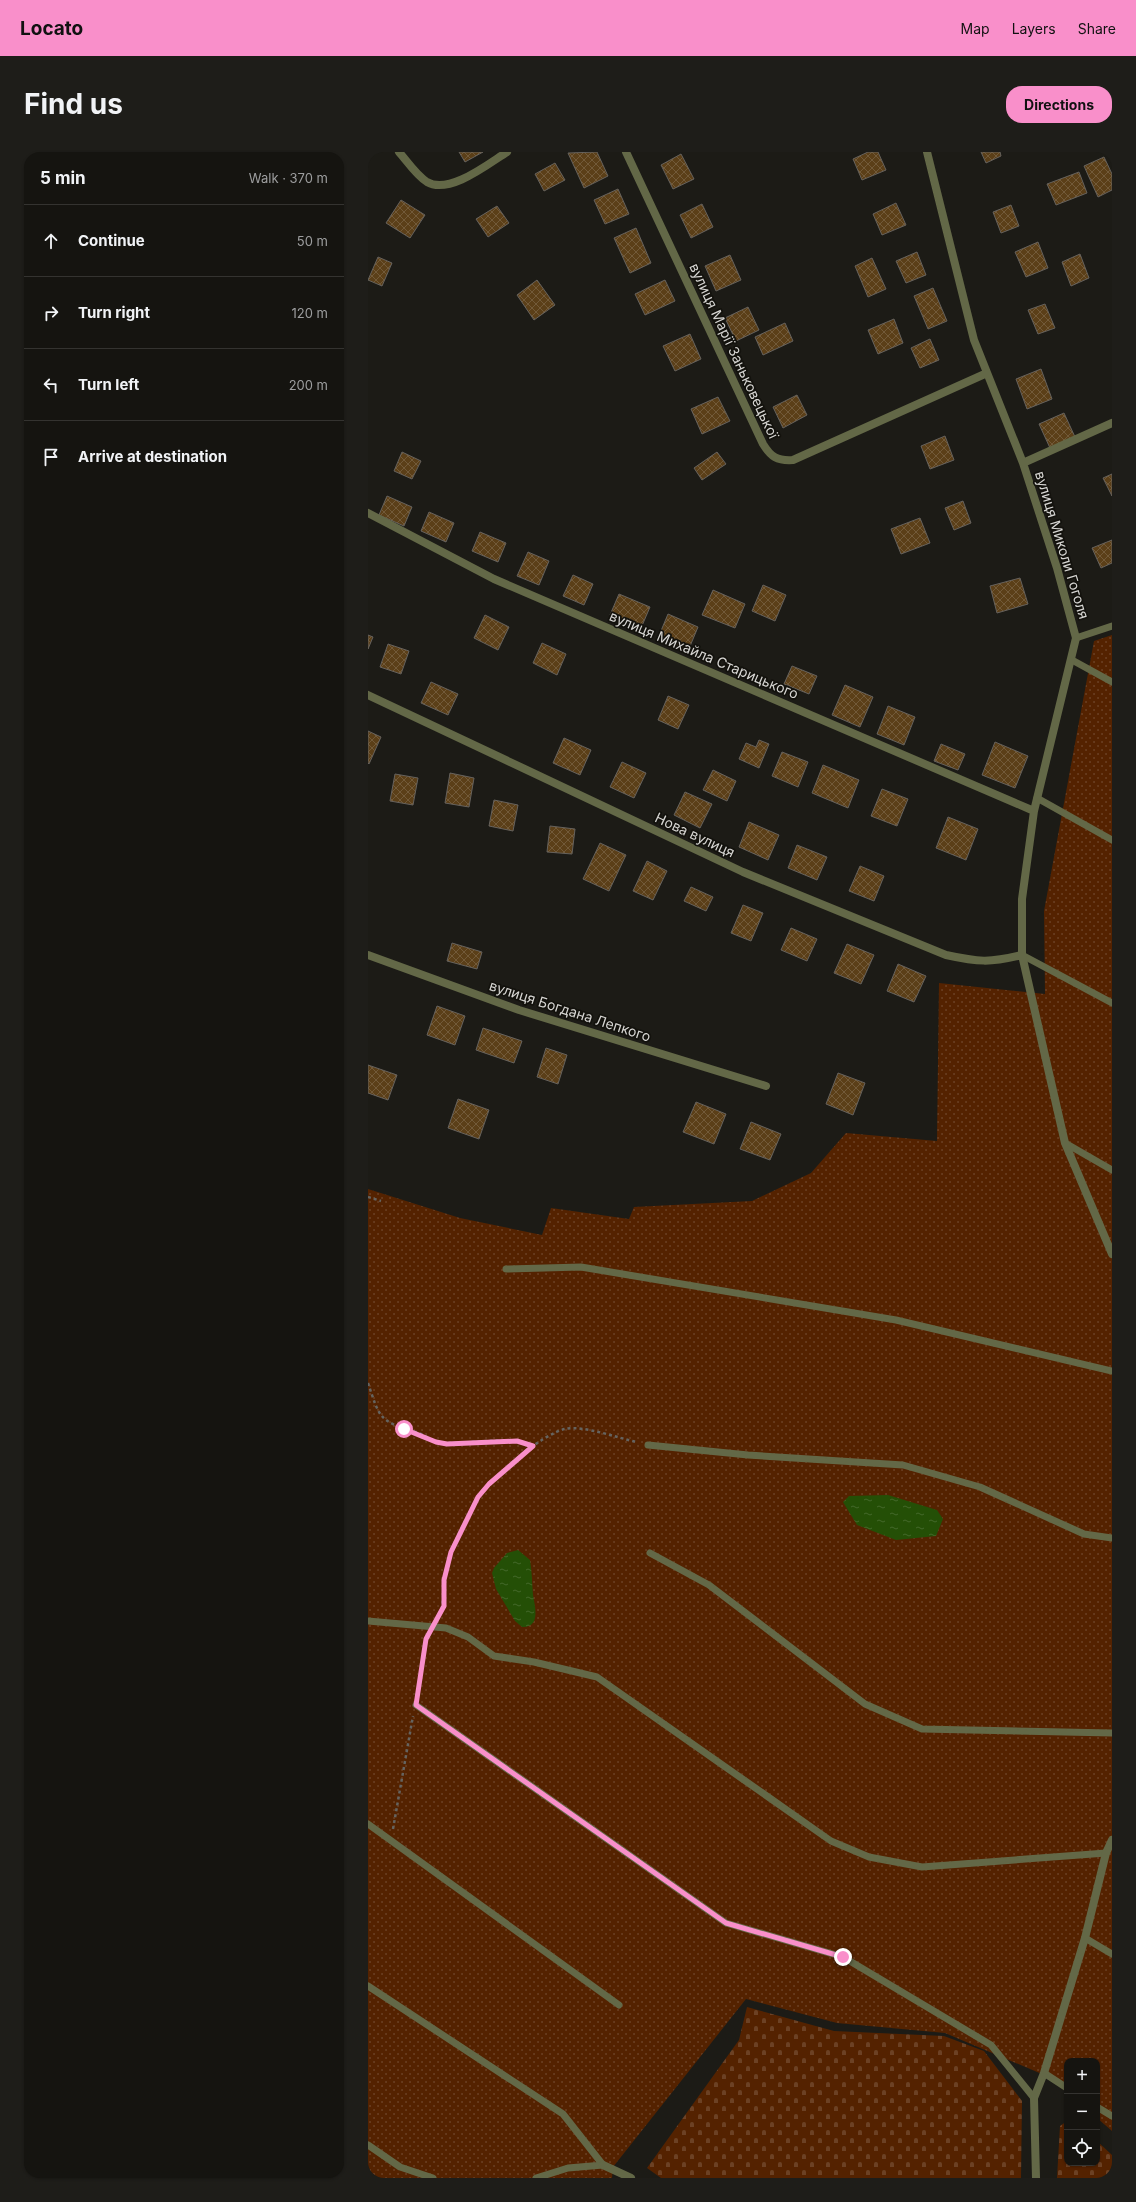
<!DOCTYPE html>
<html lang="en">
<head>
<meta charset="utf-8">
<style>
	:root { --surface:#151410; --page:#1e1d19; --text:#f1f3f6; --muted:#9d9e9f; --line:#343330; --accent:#f98fca }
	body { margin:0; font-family:Inter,sans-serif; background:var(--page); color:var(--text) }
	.controls { position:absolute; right:12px; bottom:12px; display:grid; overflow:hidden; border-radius:8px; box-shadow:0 1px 3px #0004 }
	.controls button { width:36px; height:36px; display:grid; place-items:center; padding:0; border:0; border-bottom:1px solid var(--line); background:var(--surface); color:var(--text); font:20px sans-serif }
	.stop { position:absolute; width:12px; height:12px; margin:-9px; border:3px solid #f98fca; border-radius:50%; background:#fff }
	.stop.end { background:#f98fca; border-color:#fff; box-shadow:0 1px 4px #0008 }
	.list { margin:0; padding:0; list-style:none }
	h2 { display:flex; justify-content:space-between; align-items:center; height:52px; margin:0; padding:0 16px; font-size:17px }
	h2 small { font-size:13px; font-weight:400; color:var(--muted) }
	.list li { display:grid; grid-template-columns:26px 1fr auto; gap:12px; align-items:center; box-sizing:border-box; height:72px; padding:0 16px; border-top:1px solid var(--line) }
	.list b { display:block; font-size:15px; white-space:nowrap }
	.list em { font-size:13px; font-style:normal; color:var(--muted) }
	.icon { flex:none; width:22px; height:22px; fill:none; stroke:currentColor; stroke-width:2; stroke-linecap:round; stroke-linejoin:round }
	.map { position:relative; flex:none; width:744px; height:2026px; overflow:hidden; border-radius:16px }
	header { display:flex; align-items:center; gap:24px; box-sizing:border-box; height:56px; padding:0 20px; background:var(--accent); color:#111 }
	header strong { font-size:19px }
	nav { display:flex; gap:22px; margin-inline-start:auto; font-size:14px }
	.intro { display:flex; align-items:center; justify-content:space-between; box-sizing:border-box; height:96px; padding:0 24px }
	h1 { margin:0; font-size:28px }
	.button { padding:10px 18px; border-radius:16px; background:var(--accent); color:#111; font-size:14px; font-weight:700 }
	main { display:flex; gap:24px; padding:0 24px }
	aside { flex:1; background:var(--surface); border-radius:16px; box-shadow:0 1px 3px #0004 }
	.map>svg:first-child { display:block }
</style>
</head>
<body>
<header>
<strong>Locato</strong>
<nav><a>Map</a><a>Layers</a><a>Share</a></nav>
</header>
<div class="intro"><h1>Find us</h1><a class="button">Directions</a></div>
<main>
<aside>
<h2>5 min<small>Walk · 370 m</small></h2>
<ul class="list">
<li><svg class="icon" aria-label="ahead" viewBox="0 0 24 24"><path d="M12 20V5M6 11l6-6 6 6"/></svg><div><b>Continue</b></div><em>50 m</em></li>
<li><svg class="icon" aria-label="right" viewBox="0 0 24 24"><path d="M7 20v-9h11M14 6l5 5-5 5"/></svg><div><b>Turn right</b></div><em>120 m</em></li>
<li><svg class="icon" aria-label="left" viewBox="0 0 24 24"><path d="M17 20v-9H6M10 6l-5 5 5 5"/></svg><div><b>Turn left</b></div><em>200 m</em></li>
<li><svg class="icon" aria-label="arrive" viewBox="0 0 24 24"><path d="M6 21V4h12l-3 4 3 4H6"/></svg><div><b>Arrive at destination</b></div></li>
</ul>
</aside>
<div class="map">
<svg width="744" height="2026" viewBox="0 0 744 2026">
	<defs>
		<pattern id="cemetery-stones" width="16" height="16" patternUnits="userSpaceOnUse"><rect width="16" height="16" fill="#542200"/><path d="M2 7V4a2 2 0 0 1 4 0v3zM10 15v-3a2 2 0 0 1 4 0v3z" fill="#6c4124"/></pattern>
		<pattern id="garden-dots" width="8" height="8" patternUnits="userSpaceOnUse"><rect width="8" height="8" fill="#542200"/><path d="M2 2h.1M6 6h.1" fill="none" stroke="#6c4124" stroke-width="1.8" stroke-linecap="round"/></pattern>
		<pattern id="water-ripples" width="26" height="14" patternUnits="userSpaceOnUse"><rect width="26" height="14" fill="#244f06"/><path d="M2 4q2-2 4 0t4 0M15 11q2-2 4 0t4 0" fill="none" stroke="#436829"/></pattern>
		<pattern id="building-cross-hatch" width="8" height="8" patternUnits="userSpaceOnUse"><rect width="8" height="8" fill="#5b3f18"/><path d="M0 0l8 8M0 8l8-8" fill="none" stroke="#725a39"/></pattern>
	</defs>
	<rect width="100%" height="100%" fill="#1c1b16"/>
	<path fill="url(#cemetery-stones)" d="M379,1855l87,24 110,5 40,15 38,50 -1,77h-360l-14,-10 92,-128z
		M699,1969v42h30v-22l15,14v23h-55l3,-52z"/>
	<path fill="url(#garden-dots)" d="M744,483v1496l-15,-13v-57h-30v31l-18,-15 -104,-44 -108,-10 -91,-24 -133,168 -1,11h-244v-989l92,29 82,17 9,-27 78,11 5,-12 118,-6 59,-28 35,-40 91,8 2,-158 106,11 -1,-83 50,-270z"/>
	<path fill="url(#water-ripples)" d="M520,1343l49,15 6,9 -7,17 -40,4 -39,-15 -14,-23 6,-6z
		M150,1398l12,10c2,12 2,23 3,35 2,11 8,33 -11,32l-7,-6 -19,-32 -4,-16 2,-5 13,-15z"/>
	<path fill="url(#building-cross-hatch)" stroke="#66625d" d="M91,0h24l-18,10z
		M229,0l11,24 -24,12 -16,-35z
		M500,0h10l8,18 -24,10 -9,-21z
		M613,0h19l1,4 -15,7z
		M313,2l13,25 -21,10 -12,-24z
		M736,5l8,17v16l-14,7 -14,-31z
		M187,11l10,17 -21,11 -9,-17z
		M711,20l8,21 -31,12 -9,-21z
		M250,37l11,25 -24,10 -11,-24z
		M33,48l24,15 -15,23 -24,-15z
		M528,51l10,22 -24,10 -9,-21z
		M334,52l11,23 -22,11 -11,-23z
		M643,53l8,21 -18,7 -8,-21z
		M129,54l12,17 -21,14 -12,-18z
		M268,76l15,35 -21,10 -16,-35z
		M670,90l10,26 -22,9 -11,-25z
		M549,100l9,23 -20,8 -10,-22z
		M712,102l9,24 -18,8 -9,-24z
		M362,103l11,25 -25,11 -11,-25z
		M10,105l14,6 -10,23 -14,-6z
		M504,106l14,31 -18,8 -13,-31z
		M169,128l18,25 -21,15 -17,-25z
		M297,128l10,21 -30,14 -10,-21z
		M565,136l14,33 -19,8 -14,-33z
		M677,152l10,24 -17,6 -10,-24z
		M380,155l11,23 -23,11 -11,-23z
		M526,167l9,24 -25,11 -10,-24z
		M417,171l8,18 -30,14 -8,-18z
		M322,182l11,25 -26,12 -12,-25z
		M562,187l9,21 -19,8 -9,-20z
		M673,217l11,30 -25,10 -11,-30z
		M429,243l10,20 -24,13 -10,-21z
		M350,245l12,24 -28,13 -11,-25z
		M696,261l11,24 -25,11 -11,-24z
		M577,284l9,24 -24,9 -9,-23z
		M34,300l19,9 -9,18 -18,-8z
		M349,300l9,12 -24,16 -8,-12z
		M744,322v22l-9,-18z
		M19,344l25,11 -8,19 -25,-11z
		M595,349l8,22 -17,7 -9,-22z
		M61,360l25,11 -8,19 -25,-11z
		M552,366l10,25 -29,11 -10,-25z
		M112,380l26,11 -8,19 -26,-11z
		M744,388v23l-11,5 -9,-20z
		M160,400l21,9 -10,24 -22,-9z
		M205,423l20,9 -9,21 -21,-9z
		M652,426l8,26 -31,9 -7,-27z
		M395,433l23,10 -11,26 -23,-10z
		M345,438l32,14 -10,24 -33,-13z
		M251,442l31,13 -9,21 -31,-13z
		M300,462l30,13 -10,24 -30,-13z
		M117,463l24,12 -11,23 -24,-12z
		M0,483l5,2 -5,12z
		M174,491l24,11 -9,21 -24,-12z
		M20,492l21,7 -8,23 -21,-7z
		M424,514l25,10 -8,18 -25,-10z
		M63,530l27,12 -10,21 -27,-12z
		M477,533l28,12 -13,30 -28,-12z
		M300,544l21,9 -11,24 -20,-9z
		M520,554l27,11 -11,28 -27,-11z
		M0,579l13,6 -12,27 -1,-1z
		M196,586l27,12 -11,25 -27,-12z
		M391,588l10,4 -10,24 -20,-9 7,-16 10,4z
		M627,590l33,14 -13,32 -33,-13z
		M573,592l24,10 -7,16 -24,-9z
		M414,600l26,10 -10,25 -26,-11z
		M254,610l24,11 -12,25 -24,-11z
		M455,613l36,15 -11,28 -36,-15z
		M345,618l23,11 -9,20 -24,-11z
		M82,621l24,5 -5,29 -24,-4z
		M27,622l23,4 -5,27 -23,-4z
		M514,637l26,10 -11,27 -26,-10z
		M317,640l27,12 -12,24 -26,-13z
		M126,648l24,5 -5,26 -24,-5z
		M580,665l30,12 -12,31 -30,-12z
		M381,670l30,13 -11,25 -29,-13z
		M182,674l25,3 -3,25 -25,-2z
		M232,691l26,12 -17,36 -26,-12z
		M429,693l30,12 -10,23 -29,-12z
		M279,709l20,10 -14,29 -20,-9z
		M492,714l24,10 -10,25 -25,-10z
		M323,735l22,10 -7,14 -22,-10z
		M375,753l20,8 -12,28 -20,-8z
		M423,776l26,11 -10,22 -26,-11z
		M84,791l30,9 -5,17 -30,-8z
		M479,792l27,11 -13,29 -27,-11z
		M530,812l28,12 -12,26 -27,-11z
		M69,854l28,10 -10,29 -28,-10z
		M115,876l39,13 -8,22 -38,-13z
		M178,896l21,7 -9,29 -21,-7z
		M0,913l29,10 -9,25 -20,-7z
		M470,921l27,10 -12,32 -27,-11z
		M90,947l31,11 -10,29 -31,-11z
		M328,950l30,12 -12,30 -31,-12z
		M383,970l30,12 -11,26 -30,-11z"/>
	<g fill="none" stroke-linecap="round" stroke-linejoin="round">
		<path stroke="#656460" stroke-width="2.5" stroke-dasharray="3 3" stroke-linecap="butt" d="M0,1045l13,4
			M0,1231c12,36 11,38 48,49 11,4 18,11 31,11 28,1 59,-8 86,3
			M71,1463c6,-11 3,-21 5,-32 1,-10 4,-21 7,-30 3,-12 21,-47 28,-57 14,-20 63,-62 86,-67 19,-4 52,9 72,13
			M49,1543l10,-58
			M25,1677l20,-113"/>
		<path stroke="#636847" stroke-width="7" d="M708,486l36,-12
			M704,508l40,22
			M669,646l75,42
			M654,803l90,48
			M697,991l47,27
			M138,1117l75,-2 315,53 216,51
			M280,1293l100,10 155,10 77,22 104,47 28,4
			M282,1401l59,32 156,119 57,25 190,4
			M0,1469l78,7 22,9 26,19 40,6 63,15 234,164 38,16 53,10 184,-14
			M48,1553l310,218 117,34 148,88 43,53
			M0,1672l251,181
			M717,1786l27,16
			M0,1834l195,128 40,51 -35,3 -32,10
			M676,1921l23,15
			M729,1955l15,9
			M0,1993l32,22 33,11"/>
		<path stroke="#636847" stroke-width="8" d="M31,0c8,9 17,23 28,30 22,13 61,-18 80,-30
			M258,0l137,292c8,13 14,17 30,16l194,-87
			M559,0l47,188 49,123 34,105 19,70 -42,173 -12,88v56l43,188 47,111
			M655,311l89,-40
			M0,361l126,66 540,232
			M0,543l375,177 203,83c32,7 44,8 76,0
			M0,803l151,55 247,76
			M235,2013l28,13
			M668,2026l-2,-80 10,-25 41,-135 21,-85 6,-13"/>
	</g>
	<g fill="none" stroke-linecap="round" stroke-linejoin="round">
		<path stroke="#f98fca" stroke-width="5" d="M36,1277l32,13 11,2 70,-3 16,5 -44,38 -11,13 -27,55 -7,28v26l-18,33 -10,66 310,218 117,34"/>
	</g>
	<g text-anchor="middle" stroke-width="3.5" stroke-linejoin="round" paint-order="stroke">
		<g font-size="14" fill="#d7d6d3" stroke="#13120d">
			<text transform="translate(366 199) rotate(65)" y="5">вулиця Марії Заньковецької</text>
			<text transform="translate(694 393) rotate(73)" y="5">вулиця Миколи Гоголя</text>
			<text transform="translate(336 503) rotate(23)" y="5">вулиця Михайла Старицького</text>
			<text transform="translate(327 683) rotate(25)" y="5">Нова вулиця</text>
			<text transform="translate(202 859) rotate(18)" y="5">вулиця Богдана Лепкого</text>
		</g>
	</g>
</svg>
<div class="controls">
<button>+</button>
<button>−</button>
<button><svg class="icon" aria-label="locate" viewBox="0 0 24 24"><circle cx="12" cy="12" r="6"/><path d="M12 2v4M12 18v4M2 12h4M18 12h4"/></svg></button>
</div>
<div class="stop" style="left:36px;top:1277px"></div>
<div class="stop end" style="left:475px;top:1805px"></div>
</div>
</main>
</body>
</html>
